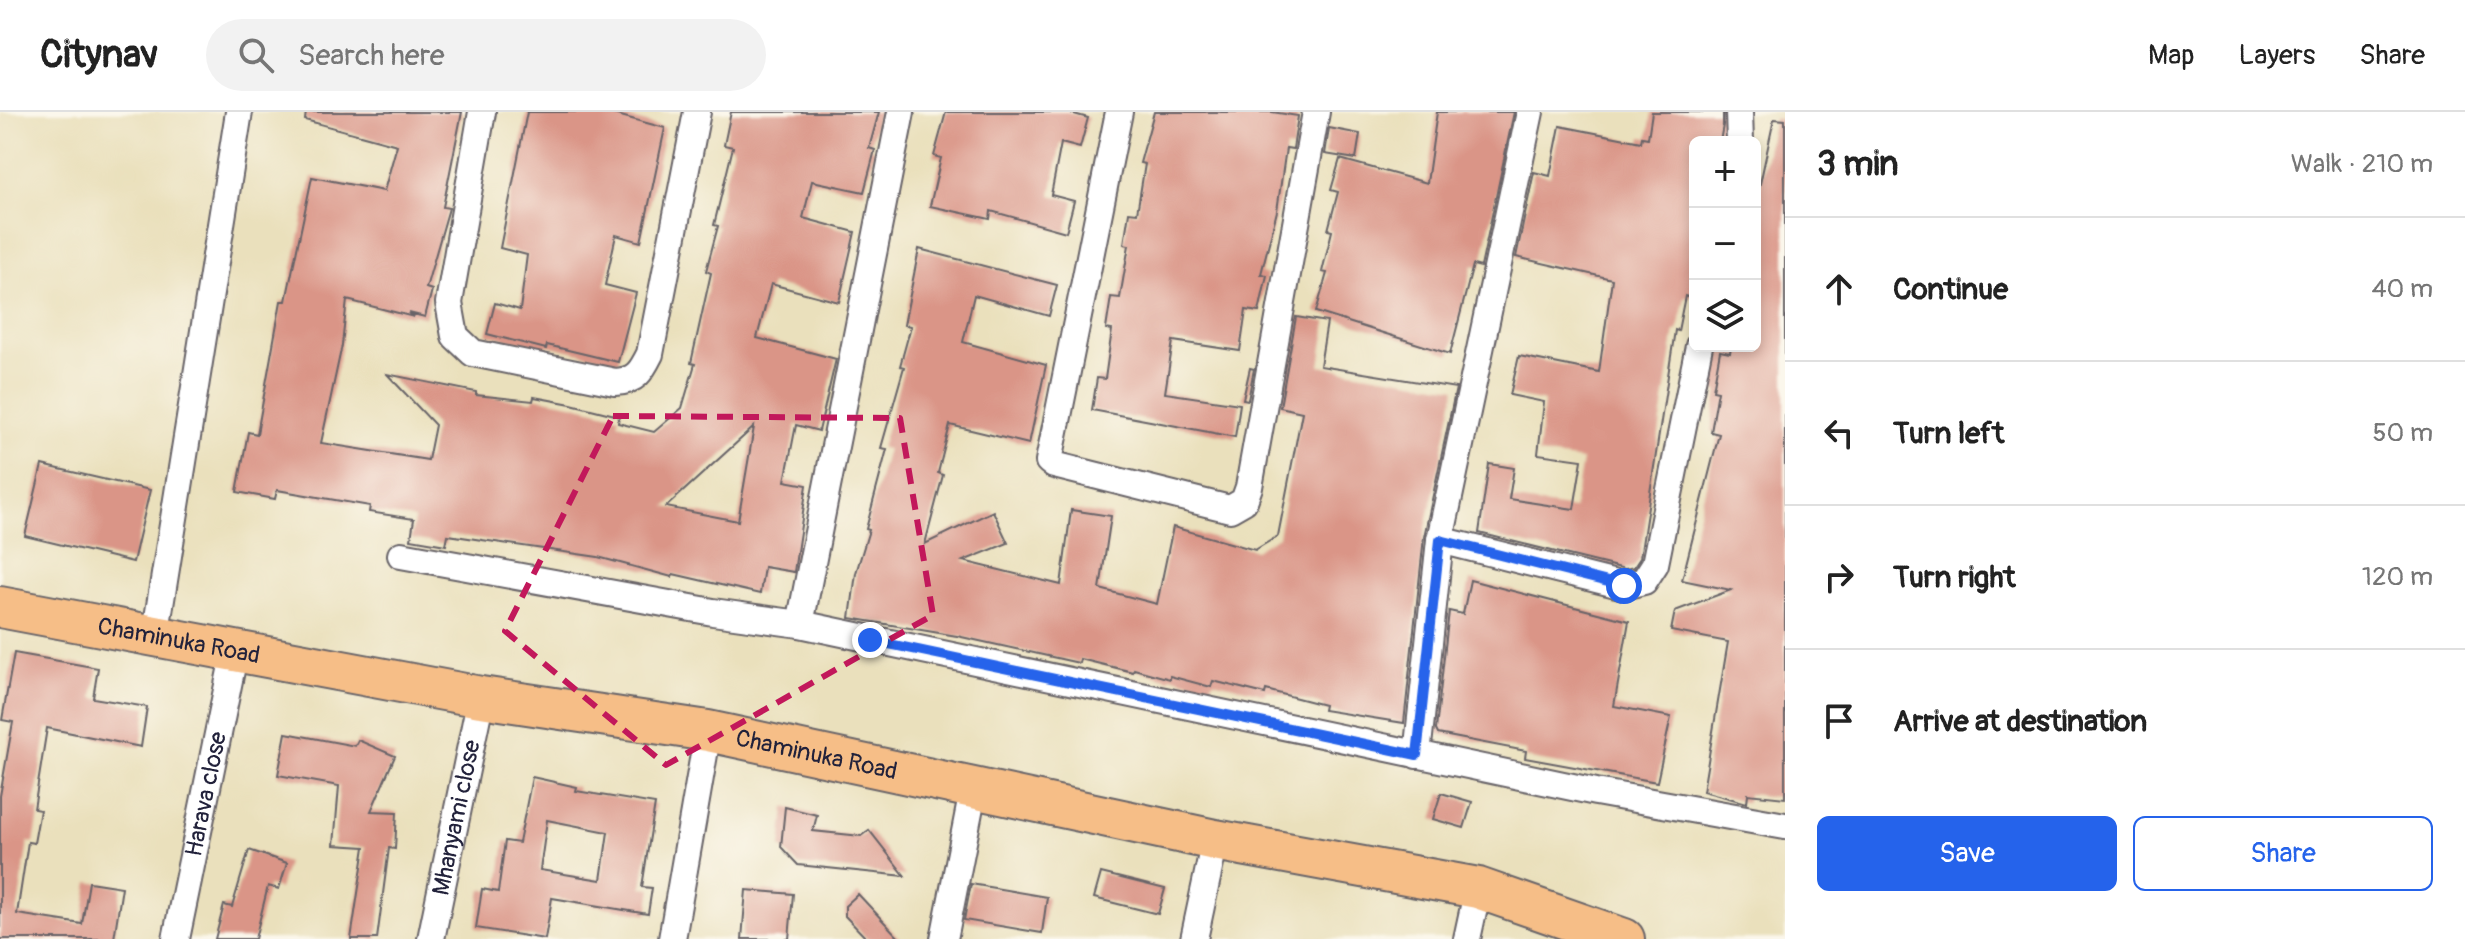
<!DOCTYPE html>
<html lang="en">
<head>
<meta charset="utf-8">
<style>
	:root { --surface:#fff; --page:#f2f2f2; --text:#222; --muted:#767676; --line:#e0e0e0; --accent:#2563eb }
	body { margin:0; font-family:Pangolin,sans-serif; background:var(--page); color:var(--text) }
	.controls { position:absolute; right:24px; top:24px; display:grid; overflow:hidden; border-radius:12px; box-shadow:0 4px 12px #0003 }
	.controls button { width:72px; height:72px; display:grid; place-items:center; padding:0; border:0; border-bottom:2px solid var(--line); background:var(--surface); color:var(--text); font:40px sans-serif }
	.stop { position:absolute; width:24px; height:24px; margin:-18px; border:6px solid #2563eb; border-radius:50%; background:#fff }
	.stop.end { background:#2563eb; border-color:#fff; box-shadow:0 2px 8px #0008 }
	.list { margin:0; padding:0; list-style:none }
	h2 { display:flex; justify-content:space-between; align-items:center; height:104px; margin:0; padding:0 32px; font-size:34px }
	h2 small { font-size:26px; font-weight:400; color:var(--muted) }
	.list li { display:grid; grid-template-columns:52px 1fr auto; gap:24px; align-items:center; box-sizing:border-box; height:144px; padding:0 32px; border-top:2px solid var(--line) }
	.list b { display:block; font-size:30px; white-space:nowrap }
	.list em { font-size:26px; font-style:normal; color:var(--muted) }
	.actions { display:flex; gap:16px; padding:24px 32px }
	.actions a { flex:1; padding:18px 0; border:2px solid var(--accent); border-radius:12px; text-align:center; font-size:28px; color:var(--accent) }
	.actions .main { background:var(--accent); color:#fff }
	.icon { flex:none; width:44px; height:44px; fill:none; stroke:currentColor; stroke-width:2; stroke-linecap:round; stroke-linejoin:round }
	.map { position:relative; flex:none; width:1785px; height:827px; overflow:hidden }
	header { display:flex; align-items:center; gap:48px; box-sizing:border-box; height:112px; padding:0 40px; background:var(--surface); border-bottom:2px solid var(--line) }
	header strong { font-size:38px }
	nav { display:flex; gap:44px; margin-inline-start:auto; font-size:28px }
	.search { width:560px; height:72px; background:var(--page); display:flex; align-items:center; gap:20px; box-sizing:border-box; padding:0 28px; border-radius:44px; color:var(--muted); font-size:30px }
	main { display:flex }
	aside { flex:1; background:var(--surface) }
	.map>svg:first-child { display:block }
</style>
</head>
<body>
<header>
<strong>Citynav</strong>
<div class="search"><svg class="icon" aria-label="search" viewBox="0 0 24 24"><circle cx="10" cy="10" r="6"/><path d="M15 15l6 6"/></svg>Search here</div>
<nav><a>Map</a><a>Layers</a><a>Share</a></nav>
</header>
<main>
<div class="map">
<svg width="1785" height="827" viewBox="0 0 1785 827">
	<rect width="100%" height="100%" fill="#fbf7ec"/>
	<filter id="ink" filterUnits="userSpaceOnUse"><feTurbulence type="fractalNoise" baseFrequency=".0125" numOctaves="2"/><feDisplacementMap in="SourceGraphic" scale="16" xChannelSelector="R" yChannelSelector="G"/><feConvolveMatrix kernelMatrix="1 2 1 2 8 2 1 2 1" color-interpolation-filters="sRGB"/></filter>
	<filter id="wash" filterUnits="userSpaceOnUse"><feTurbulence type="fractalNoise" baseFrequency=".006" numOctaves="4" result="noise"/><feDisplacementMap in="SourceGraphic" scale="32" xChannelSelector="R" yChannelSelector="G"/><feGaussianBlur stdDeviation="1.8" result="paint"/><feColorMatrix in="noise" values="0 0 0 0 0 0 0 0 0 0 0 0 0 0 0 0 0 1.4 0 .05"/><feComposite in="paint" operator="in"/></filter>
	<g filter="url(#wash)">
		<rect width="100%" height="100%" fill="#eae0bc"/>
		<g id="blocks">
			<path fill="#da9587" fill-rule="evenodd" d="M306,0h156l-19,95 6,1 -23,80 6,2 -7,27 -16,-4 5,4 -67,-17 -5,45 -21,98 107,17 7,-35 -48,-51 89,18v3l57,6 1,-4 37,7 48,12 -1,7 36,9 28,-24 13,-44 -4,-1 20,-90 -5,-2 12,-45 -4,-1 19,-78 -9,-2 7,-33h148l-10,36 6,2 -11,42 -52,-11 -9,37 52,14 -16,70 -68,-18 -14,54 79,21 -17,72 -23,-6 -11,56 22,4 -13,87 -30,-5 -4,27 -87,-20 -1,3 -74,-20 -150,-22 -2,10 -35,-6 3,-20 -45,-7 1,-6 -93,-16 -2,9 -38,-7 11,-60 9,2 24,-133h5l26,-124 72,14 13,-46 -92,-25zM754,315l-16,94 -72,-14z
				M527,0h79l59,16 -24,114 -25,-7 -11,50 31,8 -18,69 -71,-17 -1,4 -59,-15 8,-31 25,7 7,-55 -27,-7z
				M946,0h121l21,6 -8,30 -19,-5 -10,52 23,6 -8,31 -75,-21 -1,8 -60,-13 11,-48 -7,-2z
				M1154,0h118l26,4 -5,33 -7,-1 -9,63 -16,63 6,1 -8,37 -13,-2 -6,41 -67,-10 -8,52 75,11 -5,33 -143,-27 5,-32 8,1 7,-49 -6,-1 5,-32 9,1 9,-53 -5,-1 5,-32 8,1 8,-49 -5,-1z
				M1437,0h77l-33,155 -8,-2 -23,89 -134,-42 11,-39 -5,-1 10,-41 -4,-1 10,-38 -7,-2 9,-31 87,24z
				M1652,0h71v13l-3,17h-25v136l-4,20 -6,-2 -7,35 -3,-1 -35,228 -6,9 -9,2 -146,-36 10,-69 25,4 -5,31 65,10 8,-49 -44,-6 6,-52 -34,-7 9,-39 80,16 13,-93 -96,-22 18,-85 16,4 10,-50 81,16 1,-5 6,1z
				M1774,7l11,1v678l-37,-4 -1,9 -44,-12 25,-149 -57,-11 4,-20 56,-21 -49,-10 37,-146 -8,-2 7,-41 -5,-1 7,-39 10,2 1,-7h24v-139z
				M1329,16l31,6 -4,25 -31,-5z
				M919,137l138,36 -8,31 -75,-21 -11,47 83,23 -17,79 -79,-19 -12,48 5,2 -18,69 68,-33 15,32 -45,18 98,24 10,-75 40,6 -11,73 57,15 16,-77 82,23 23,-14 24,-124 -22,-5 16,-90 31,5 -7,44 136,22 -32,149 -20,186 -81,-13 1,-5 -58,-15 -1,4 -52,-13 -2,6 -41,-11v3l-36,-10 -1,3 -53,-13 -1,4 -122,-27 -107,-18 6,-45 13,-43 -3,-1 21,-80 -6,-1 23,-81 -4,-1 11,-40 -7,-1z
				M1250,256l4,1 -6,31 -5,-1z
				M42,353l108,25 -17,72 -108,-26z
				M1470,468l159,41 -15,85 57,11 -14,65 -132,-24 1,-7 -88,-17 -2,-4 13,-119 14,3z
				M14,541l84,15 -5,30 54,9 -6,40 -94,-19 -13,81 6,1 -6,33 -6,-1 -11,72 65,10 7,-42 33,5 -8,52h-114v-143l13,-74 -11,-2z
				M286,621l69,13 3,-6 37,16 -24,55 26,1 -2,37 -6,-1 -12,91h-26l14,-92 -31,-2 5,-59 -61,-11z
				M532,665l45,10 -1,4 79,13 -13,83 10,1 -4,26 -96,-16 -7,41 -69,-11 6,-39 16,3 7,-51 14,2zM547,708l61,12 -7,48 -61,-10z
				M1441,681l31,9 -8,26 -31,-9z
				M785,695l32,8 -4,16 48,5 8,-6 36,46 -107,-11 -17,-18z
				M249,738l38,13 -8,26 -11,-3 -13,53h-40l9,-34 8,2z
				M1101,761l64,16 -7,25 -64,-16z
				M971,772l76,13 -5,36 -78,-13z
				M746,778l47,4 -4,45h-47z
				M858,782l42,45h-33l-22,-23v-10z"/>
		</g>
	</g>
	<g filter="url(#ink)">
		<use href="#blocks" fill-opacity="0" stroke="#686468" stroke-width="2"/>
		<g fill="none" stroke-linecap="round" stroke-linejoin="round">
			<defs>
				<g id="minor">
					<path d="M482,0l-33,191 6,33 18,17 142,29c21,-1 26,-10 35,-28l47,-242"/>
					<path d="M1119,0l-70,349 5,4 176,44 14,-8 5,-14 67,-375"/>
					<path d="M1739,0l1,30"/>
					<path d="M1440,428l184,46 20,-5 11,-17 44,-218"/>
					<path d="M401,443l312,57 87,12 796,168 189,34"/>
					<path d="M800,512l101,-512"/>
					<path d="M155,525l84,-525"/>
					<path d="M1417,643l23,-215 90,-428"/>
					<path id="s1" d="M176,827l59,-288"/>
					<path id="s2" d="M431,827l50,-242"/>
					<path d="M672,827l36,-208"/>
					<path d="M944,827l30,-153"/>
					<path d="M1194,827l21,-99"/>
					<path d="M1467,827l11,-51"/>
				</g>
				<g id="primary">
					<path id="s3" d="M0,495l481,90 227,34 507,109 263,48 146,51"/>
				</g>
			</defs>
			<use href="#minor" stroke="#686468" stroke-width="30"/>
			<use href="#primary" stroke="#686468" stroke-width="44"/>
			<use href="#minor" stroke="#fff" stroke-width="26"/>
			<use href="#primary" stroke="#f6be87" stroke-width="40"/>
		</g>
	</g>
	<g fill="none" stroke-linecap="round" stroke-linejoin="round" filter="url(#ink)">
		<path stroke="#2563eb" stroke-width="10" d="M870,528l547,115 23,-215 184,46"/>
	</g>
	<path fill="none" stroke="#c2185b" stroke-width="6" stroke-dasharray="16 10" stroke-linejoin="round" d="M613,304l287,2 33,197 -267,150 -161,-134z"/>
	<g text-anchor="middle" stroke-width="8" stroke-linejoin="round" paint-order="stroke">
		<g font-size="24" fill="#22223b" stroke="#fbf7ec">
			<text dy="8" stroke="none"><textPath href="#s3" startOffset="182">Chaminuka Road</textPath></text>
			<text dy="8" stroke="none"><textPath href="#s3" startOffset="830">Chaminuka Road</textPath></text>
			<text dy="8" stroke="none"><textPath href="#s1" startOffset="148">Harava close</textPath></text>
			<text dy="8" stroke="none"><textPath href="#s2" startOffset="124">Mhanyami close</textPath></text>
		</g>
	</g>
</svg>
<div class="controls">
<button>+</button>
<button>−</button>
<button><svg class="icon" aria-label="layers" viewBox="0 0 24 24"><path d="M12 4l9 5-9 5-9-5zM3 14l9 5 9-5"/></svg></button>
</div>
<div class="stop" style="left:1624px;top:474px"></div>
<div class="stop end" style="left:870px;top:528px"></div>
</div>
<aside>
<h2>3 min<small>Walk · 210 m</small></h2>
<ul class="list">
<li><svg class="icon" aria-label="ahead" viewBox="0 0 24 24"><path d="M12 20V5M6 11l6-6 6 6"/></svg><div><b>Continue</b></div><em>40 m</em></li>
<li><svg class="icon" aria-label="left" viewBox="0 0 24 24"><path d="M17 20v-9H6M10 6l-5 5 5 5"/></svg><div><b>Turn left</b></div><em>50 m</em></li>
<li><svg class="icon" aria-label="right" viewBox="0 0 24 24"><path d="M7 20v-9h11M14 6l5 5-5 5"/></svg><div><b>Turn right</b></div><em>120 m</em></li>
<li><svg class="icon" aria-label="arrive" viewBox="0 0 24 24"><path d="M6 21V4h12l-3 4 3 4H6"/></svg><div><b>Arrive at destination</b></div></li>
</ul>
<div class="actions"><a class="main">Save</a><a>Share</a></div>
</aside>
</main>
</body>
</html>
